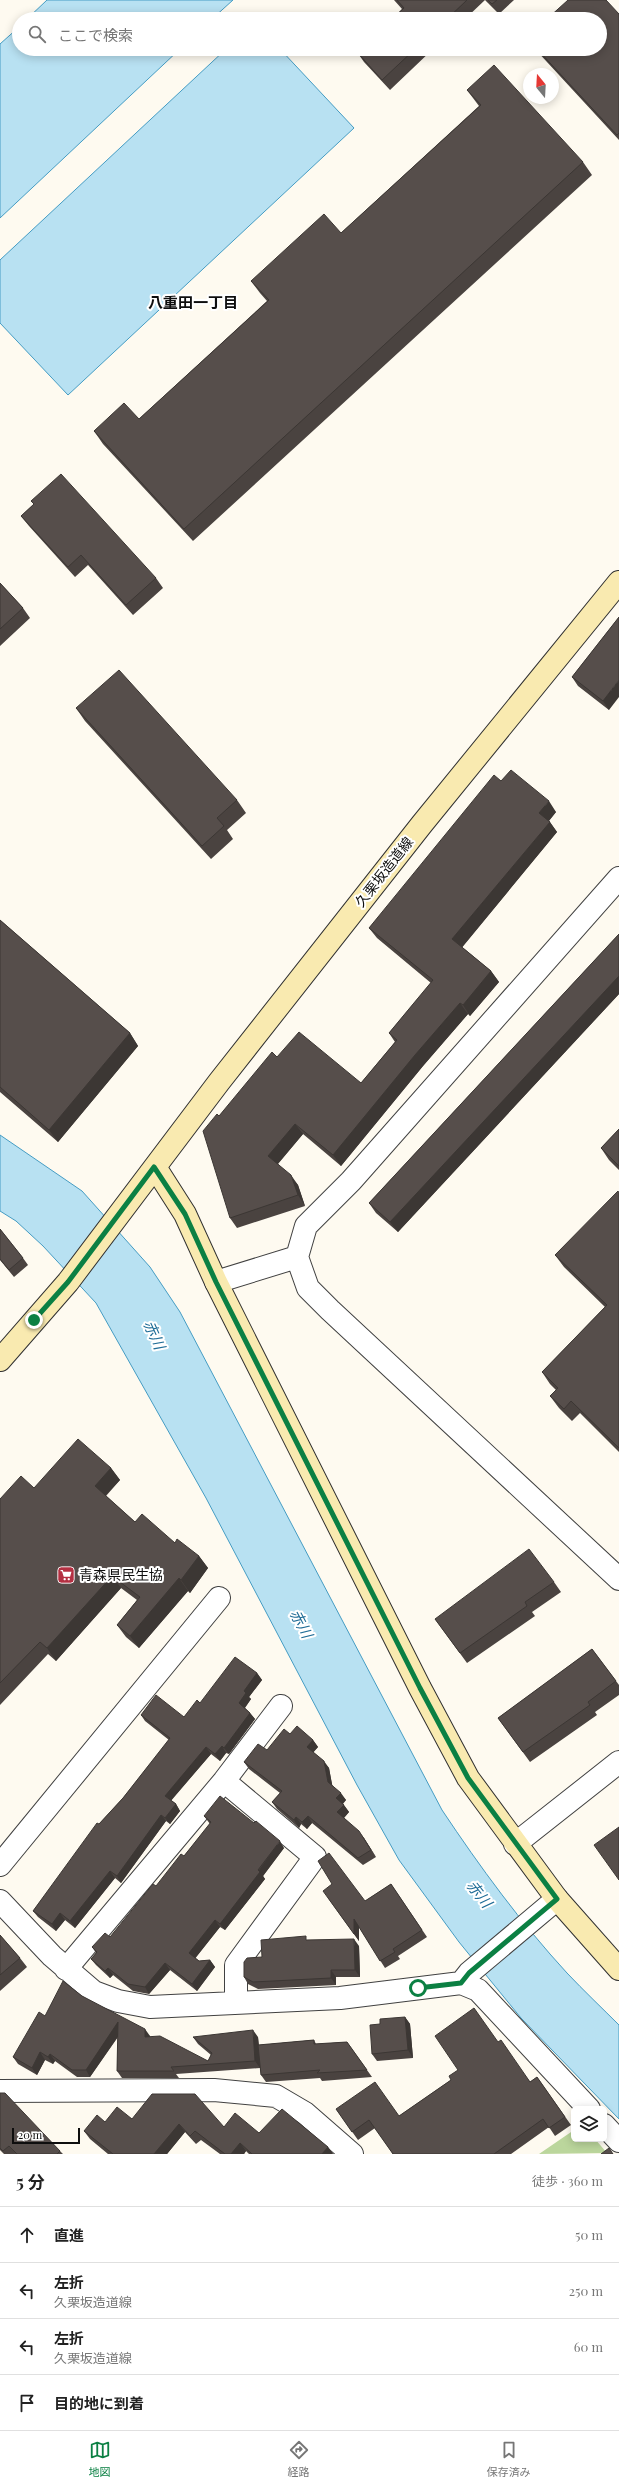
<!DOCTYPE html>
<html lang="ja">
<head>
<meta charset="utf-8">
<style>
	:root { --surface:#fff; --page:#f6f6f6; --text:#222; --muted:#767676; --line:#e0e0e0; --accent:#0b8043 }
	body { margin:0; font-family:"Playfair Display","Noto Sans JP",serif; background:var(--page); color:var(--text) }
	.controls { position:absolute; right:12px; bottom:12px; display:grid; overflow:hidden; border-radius:6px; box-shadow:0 2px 10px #0003 }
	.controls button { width:36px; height:36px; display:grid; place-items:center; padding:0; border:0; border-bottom:1px solid var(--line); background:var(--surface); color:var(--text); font:20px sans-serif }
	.compass { position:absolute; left:523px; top:68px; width:36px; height:36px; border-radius:50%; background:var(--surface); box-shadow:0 2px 10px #0003; rotate:342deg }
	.scale { position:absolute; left:12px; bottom:10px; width:68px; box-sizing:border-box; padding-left:4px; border:2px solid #0e0e0e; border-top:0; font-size:11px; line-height:14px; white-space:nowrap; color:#0e0e0e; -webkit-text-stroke:3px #fff; paint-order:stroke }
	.stop { position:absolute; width:12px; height:12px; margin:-9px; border:3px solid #0b8043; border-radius:50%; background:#fff }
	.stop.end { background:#0b8043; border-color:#fff; box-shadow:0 1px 4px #0008 }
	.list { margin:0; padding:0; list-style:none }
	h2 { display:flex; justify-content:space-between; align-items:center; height:52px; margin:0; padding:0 16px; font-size:17px }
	h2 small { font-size:13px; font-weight:400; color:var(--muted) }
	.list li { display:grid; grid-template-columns:26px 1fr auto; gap:12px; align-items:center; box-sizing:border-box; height:56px; padding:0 16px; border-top:1px solid var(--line) }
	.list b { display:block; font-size:15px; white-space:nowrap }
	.list p { margin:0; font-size:13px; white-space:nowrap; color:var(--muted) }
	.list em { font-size:13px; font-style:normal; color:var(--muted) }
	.icon { flex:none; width:22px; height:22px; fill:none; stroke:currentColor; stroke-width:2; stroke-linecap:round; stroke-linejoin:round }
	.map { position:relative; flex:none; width:619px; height:2154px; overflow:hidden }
	.search { position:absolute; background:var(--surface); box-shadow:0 2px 10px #0003; left:12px; right:12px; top:12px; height:44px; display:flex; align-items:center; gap:10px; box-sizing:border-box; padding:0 14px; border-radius:22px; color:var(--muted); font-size:15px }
	.sheet { height:276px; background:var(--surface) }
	nav { display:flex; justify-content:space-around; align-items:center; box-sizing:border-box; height:56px; border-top:1px solid var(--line); background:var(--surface); font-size:11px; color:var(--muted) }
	nav a { display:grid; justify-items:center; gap:2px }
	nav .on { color:var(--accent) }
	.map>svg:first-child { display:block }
</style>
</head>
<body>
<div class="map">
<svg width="619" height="2154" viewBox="0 0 619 2154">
	<rect width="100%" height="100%" fill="#fefaf0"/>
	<path fill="#bbd69c" d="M574,2130v9h21l12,14 -68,1z"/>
	<path fill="#b8e1f2" stroke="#459cc3" d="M47,0h186l-21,19h-185z
		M19,27v22h161l-180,169v-174z
		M226,49h54l74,79 -286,267 -68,-72v-63z
		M0,1135l82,56 68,76 30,45 262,498c38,57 79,113 125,163 17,18 35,35 52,52v94l-98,-101 -62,-76 -60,-82 -42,-75 -151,-287 -110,-195 -53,-57 -27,-25 -16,-10z"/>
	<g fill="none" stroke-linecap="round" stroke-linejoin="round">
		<defs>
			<path id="street" d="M619,878l-268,303 -45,45 -9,31 11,31 22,22 289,269
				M216,1282l81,-25
				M224,1781l91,76 -79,108v38
				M515,1844l104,-82
				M0,1865l219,-267
				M0,1901l52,55 42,36 24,9 32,6 190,-9 121,-15 17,7 111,119
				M66,1969l158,-188 57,-75
				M461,1983l8,-10 88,-74
				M0,2091l214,-1 62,6 29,17 47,41
				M604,2125l15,16"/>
			<path id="secondary" d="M155,1167l30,47 31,68 204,406 48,90 89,121 62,70
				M0,1360l68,-78 151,-200 203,-258 197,-242"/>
		</defs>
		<use href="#street" stroke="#414141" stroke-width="24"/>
		<use href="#secondary" stroke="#303030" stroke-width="24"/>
		<use href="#street" stroke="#fff" stroke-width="22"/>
		<use href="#secondary" stroke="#f9eab0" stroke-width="22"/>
	</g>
	<path fill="#4a4340" d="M394,0h91l-20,19h-73l10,-10z
		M485,0h29l-15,14z
		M619,14v126l-84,-91h65z
		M360,49h73l-43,41 -26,-28 -7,-10z
		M467,90l116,72 9,13 -399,366 -90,-97 -9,-13 45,-12 128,-118 -7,-8 -9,-12 90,-48 138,-127z
		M31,501l125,77 7,10 -30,27 -45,-50 -13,12 -46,-51 -8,-10 13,-12z
		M0,583l23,25 7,10 -30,28z
		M619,617l-10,93 -31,-24 -6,-9z
		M76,708l161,92 9,13 -19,17 6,9 -22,20 -126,-138z
		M501,781l55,31 -7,9 8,11 -95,115 29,24 8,11 -29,34 -2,-2 -45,52 -82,100 -38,-32 -25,30 20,21 7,21 -68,22 -7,-10 -11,-102 58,-59 84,26 34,-41 -6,-9 42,-50 -54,-45 -8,-10z
		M0,920l130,113 8,13 -80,96 -58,-50z
		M619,934v60l-221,238 -22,-19 -7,-10z
		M619,1129v41l-10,-10 -8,-12z
		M619,1193v259l-39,-39 -8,8 -13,-13 -9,-12 6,-6 -6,-6 -8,-12 63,-65 -41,-40 -9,-12z
		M0,1229l23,29 5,7 -14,12 -14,-17z
		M111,1468l9,12 -14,16 29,26 64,34 9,12 -18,25 -2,-2 -49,57 -13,-11 -9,-12 20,-25 -16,-12 -65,73 -8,-7 -48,51v-206l34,-11z
		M554,1582l7,10 -29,20 3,4 -68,47 -32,-44z
		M592,1649l27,36v10l-24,17 2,3 -67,47 -32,-44z
		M257,1673l5,7 -13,17 2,2 -6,9 5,5 5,6 -26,35 -3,-1 -6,8 -9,-7 -40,46 5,4 4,7 -10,13 -4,-3 -45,62 -6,-5 -40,50 -10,-8 -9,11 -18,-14 -5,-6 66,-87 24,-26 46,-58 -24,-19 -4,-6 43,2 16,-14z
		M290,1734l23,6 5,7 -5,5 16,16 3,17 14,15 -3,4 6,8 -5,6 20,20 12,19 -13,8 -51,-42 -5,6 -6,-5 -2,4 -22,-19 -5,-7 8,-9 -31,-24 -5,-7 23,-12z
		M204,1816l80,32 -21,28 2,3 -40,51 -5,-3 -25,31 4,3 11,-1 5,7 -18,24 -27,-21 -21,24 -16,-3 -20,-16 -3,3 -14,-13 -5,-6 5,-6 -4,-6 18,-10 74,-81 26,-32z
		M391,1884l36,53 -29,19 2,3 -15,9 -26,-41v14l-31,-43 37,3z
		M0,1935l20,23 7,9 -27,24z
		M309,1940l50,6 1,31h-24v8l-78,4 -10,-5 -4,-7 18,-20z
		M82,1996l68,40v1l58,24 3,-6 -13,-11 -5,-7h65l1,8 55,-5 2,4 31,-2 25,35 -50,4 -2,-3 -54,4 -5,-7 -1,-7 -84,6 3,4h-57l-5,-7 1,-34 -28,40h-13l-22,-16 -2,3 -8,-4 -8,15 -19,-11 -5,-7 32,-41z
		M405,2017l5,7 3,34 -36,3 -5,-7 8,-30z
		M498,2042l32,40 7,-5 34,48 -16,11 -6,-9 -38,27h-118l-18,-26 -17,12 -22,-31 63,7 52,-36z
		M0,2093l60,58 3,3h-59l-4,-4z
		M132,2119l92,8 35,6 69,14 5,7h-84l-3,-3 -2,3h-24l-19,-14 -5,4 -11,-12 -18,22h-59l-18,-15 -6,-8 21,-9z"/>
	<path fill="#3c3734" d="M619,680v17l-10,13 -6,-9z
		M549,801l7,11 -9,11 -8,-10z
		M550,822l7,10 -97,118 -8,-11z
		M491,971l8,11 -29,34 -7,-11z
		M619,976v18l-221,238 -8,-10z
		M460,1003l8,11 -45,52 -82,100 -8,-11 82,-100z
		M130,1033l8,13 -80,96 -9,-12z
		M295,1124l8,10 -28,33 -7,-11z
		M291,1175l7,10 7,21 -7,-11z
		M111,1468l9,12 -17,18 -8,-12z
		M199,1556l9,12 -18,25 -9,-13z
		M112,1576l9,12 -65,73 -9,-13z
		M179,1578l9,13 -49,57 -9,-12z
		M257,1673l5,7 -13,17 2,2 -8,11 -4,-7 5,-12z
		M250,1713l5,6 -26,35 -5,-6z
		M313,1740l5,7 -6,7 -5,-7z
		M222,1746l4,7 -6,8 -5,-7z
		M206,1747l5,7 -41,48 -5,-6z
		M324,1761l5,7 4,21 -5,-7z
		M341,1793l5,7 -5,5 -5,-7z
		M176,1804l4,7 -10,13 -5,-6z
		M344,1805l5,7 -7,8 -5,-8z
		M161,1815l5,6 -45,62 -4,-7z
		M308,1816l4,7 -5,6 -5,-7z
		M296,1817l5,7 -2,4 -5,-8z
		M359,1831l5,7 12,19 -5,-7z
		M280,1841l4,7 -21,28 2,3 -40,51 -5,-6z
		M110,1871l5,7 -40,50 -5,-7z
		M60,1913l5,7 -9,11 -4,-7z
		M354,1919l5,7v15l-5,-7z
		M215,1920l5,7 -26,33 -5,-7z
		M354,1939l5,7 1,31 -5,-7z
		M210,1960l5,7 -18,24 -5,-7z
		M165,1963l5,7 -21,24 -4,-7z
		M108,1968l5,7 -3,3 -5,-7z
		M331,1970l5,7v8l-5,-7z
		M405,2017l5,7 3,34 -5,-8z
		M118,2022l5,7 -33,48 -4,-7z
		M145,2029l5,7v8l-5,-7z
		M253,2030l5,7 2,31 -5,-7z
		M40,2052l5,8 -8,15 -5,-7z
		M50,2054l5,7 -2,3 -5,-7z
		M179,2124l6,8 -18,22h-13z
		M240,2143l6,8 -2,3h-13z
		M328,2147l5,7h-11z"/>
	<path fill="#564e4b" stroke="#3c3734" d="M397,0h70l-20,19h-55l12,-11z
		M488,0h9l-5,4z
		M568,0h38l13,14v119l-2,2 -80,-86h63v-30h-53z
		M360,49h55l-33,31 -25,-28z
		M494,65l89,97 -399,367 -90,-98 30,-28 15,16 130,-119 -18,-19 73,-67 17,19 140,-128 -14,-15z
		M61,474l95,104 -30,27 -45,-50 -13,12 -47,-51 13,-12 -3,-3z
		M0,583l23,25 -23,21z
		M619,617v63l-16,21 -31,-24z
		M119,670l118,130 -20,18 7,8 -22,20 -126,-138z
		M511,770l38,31 -10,12 11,9 -98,117 39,32 -28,34 -3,-2 -45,52 -82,100 -38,-31 -27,32 23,19 7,20 -68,23 -27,-87 14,-17 2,2 53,-64 5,5 22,-25 62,51 36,-43 -8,-7 44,-53 -64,-52 125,-153 7,6z
		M0,920l130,113 -81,97 -49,-43z
		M619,934v42l-229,246 -21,-19z
		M619,1129v37l-18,-18z
		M618,1191l1,2v255l-48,-47 -7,8 -14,-13 8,-8 -16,-16 65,-67 -52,-50z
		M0,1229l23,29 -14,12 -9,-11z
		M78,1439l33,29 -16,18 40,36 7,-8 33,29 2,-4 22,17 -18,24 -2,-2 -49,58 -13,-11 23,-28 -28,-21 -65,72 -7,-6 -40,41v-184l21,-23 13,12z
		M529,1549l25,33 -29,20 2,4 -67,47 -25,-34z
		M592,1649l24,32 -28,21 2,3 -67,47 -25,-34z
		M235,1657l22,16 -13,18 2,2 -7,10 11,10 -26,35 -2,-2 -7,8 -9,-7 -41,49 11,8 -11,14 -4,-3 -44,61 -7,-5 -40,50 -10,-8 -8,11 -19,-13 64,-88 2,1 24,-26 47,-60 -29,-23 15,-20 28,22 13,-17 3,3z
		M297,1726l16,14 -6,7 17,14 4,21 13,11 -5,5 8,7 -7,7 22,19 12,19 -13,8 -50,-42 -6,6 -6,-5 -2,3 -22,-18 10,-11 -38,-29 14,-18 9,6 17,-21 6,5z
		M220,1796l34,27 2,-2 24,20 -22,29 2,2 -40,52 -5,-4 -26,33 10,8 11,-1 -18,24 -27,-21 -20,24 -17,-3 -20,-16 -3,3 -14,-12 6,-7 -5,-5 13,-14 5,4 43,-53 3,2 25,-32 3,2 27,-34 -7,-6z
		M619,1827v53l-25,-35z
		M329,1853l36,48 26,-17 31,46 -29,19 2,3 -15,9 -26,-42v15l-31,-43 9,-7 -14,-23z
		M0,1935l20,23 -20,17z
		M306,1936v4l48,-1 1,31h-24v8l-78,4 -9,-5v-15l3,-4 15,-1 -1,-17z
		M63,1981l19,15 63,33v8l15,-1 48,25 4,-8 -19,-16 60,-7 2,31 -84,6 3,4h-57l1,-49 -32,48h-14l-22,-16 -2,3 -8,-5 -8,16 -19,-11 26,-45 6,4z
		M474,2008l24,34 3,-2 29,42 7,-5 28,40 -16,11 -6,-9 -49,35h-101l-24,-34 -17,12 -16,-23 39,-27 24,34 52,-36 -2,-4 9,-6 -23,-34z
		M405,2017l3,33 -36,4 -2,-29 10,-1v-5z
		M314,2040v4l33,-2 20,28 -50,3 3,-3 -59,5 -3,-30z
		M0,2093h5l55,58 -3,3h-40l-8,-8 -6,5 -3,-3z
		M152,2094h43l29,33 11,-14 24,20 23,-24 46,38 -6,7h-70l-12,-11 -9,11h-6l-30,-23 -5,5 -11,-12 -25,30h-41l-29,-23 13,-16 8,7 12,-15 15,12z
		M609,2148l4,6h-12z"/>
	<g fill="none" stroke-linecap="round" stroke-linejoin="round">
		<path stroke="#0b8043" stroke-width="5" d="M34,1320l34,-38 86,-115 31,47 31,68 204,406 48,90 89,121 -88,74 -8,10 -43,5"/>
	</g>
	<defs>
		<symbol id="supermarket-square" viewBox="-11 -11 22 22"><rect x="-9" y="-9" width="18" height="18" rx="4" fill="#b43042" stroke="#fff"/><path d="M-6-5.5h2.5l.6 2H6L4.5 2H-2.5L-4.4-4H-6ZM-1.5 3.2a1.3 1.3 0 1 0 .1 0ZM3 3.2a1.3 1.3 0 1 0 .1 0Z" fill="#fff"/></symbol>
	</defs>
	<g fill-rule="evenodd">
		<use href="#supermarket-square" x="56" y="1565" width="20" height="20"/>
	</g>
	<g text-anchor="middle" stroke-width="4" stroke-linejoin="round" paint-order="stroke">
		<g font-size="14" fill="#0e0e0e" stroke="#fff">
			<text transform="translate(384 872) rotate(-52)" y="5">久栗坂造道線</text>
		</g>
		<g font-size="14" fill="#0e0e0e" stroke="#fff" text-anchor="start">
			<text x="79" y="1580">青森県民生協</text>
		</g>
		<g font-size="15" font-weight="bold" fill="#0e0e0e" stroke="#fff">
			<text x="193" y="308">八重田一丁目</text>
		</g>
		<g font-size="15" font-style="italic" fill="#206d97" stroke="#fff">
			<text transform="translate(154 1335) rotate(66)" y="5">赤川</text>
			<text transform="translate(301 1624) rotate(62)" y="5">赤川</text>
			<text transform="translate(479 1894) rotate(51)" y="5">赤川</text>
		</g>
	</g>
</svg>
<div class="controls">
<button><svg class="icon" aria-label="layers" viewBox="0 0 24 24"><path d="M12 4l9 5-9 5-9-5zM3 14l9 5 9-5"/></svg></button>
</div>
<svg class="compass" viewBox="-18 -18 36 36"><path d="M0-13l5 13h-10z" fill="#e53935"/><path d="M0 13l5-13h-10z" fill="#767676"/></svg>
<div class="scale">20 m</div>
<div class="stop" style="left:418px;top:1988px"></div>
<div class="stop end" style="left:34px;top:1320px"></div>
<div class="search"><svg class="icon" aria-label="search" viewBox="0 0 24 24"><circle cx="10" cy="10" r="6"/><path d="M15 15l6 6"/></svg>ここで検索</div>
</div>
<section class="sheet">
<h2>5 分<small>徒歩 · 360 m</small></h2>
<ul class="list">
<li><svg class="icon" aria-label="ahead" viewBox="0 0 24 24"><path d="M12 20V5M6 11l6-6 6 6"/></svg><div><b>直進</b></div><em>50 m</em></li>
<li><svg class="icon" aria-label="left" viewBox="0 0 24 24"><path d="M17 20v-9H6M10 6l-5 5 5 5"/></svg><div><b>左折</b><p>久栗坂造道線</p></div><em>250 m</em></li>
<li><svg class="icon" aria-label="left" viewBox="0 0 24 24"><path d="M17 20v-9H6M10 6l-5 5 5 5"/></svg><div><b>左折</b><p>久栗坂造道線</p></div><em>60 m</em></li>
<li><svg class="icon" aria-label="arrive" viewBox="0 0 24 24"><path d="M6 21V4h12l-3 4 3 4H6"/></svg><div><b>目的地に到着</b></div></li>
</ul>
</section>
<nav>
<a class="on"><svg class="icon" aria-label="map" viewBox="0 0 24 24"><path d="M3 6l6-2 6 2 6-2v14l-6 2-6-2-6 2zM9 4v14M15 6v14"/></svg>地図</a>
<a><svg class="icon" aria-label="directions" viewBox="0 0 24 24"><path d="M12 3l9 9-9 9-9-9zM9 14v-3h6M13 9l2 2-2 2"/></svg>経路</a>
<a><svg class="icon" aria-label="saved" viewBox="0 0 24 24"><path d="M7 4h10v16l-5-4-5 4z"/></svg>保存済み</a>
</nav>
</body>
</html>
